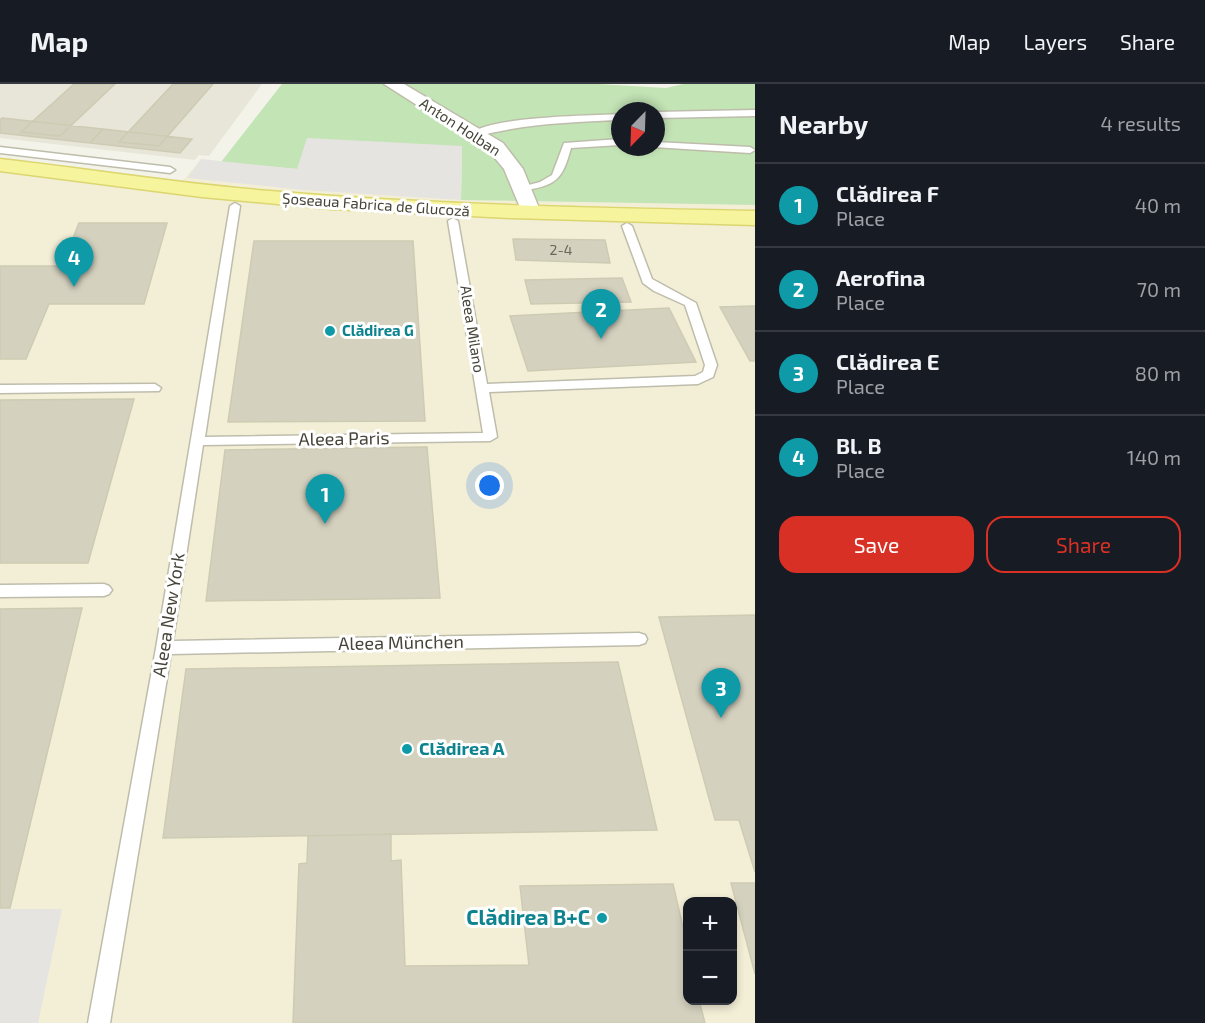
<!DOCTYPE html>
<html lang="en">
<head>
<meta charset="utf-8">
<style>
	:root { --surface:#171b24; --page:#20242c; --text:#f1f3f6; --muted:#9ea1a6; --line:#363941; --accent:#d93025 }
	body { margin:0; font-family:"Exo 2",sans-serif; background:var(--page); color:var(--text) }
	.controls { position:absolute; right:18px; bottom:18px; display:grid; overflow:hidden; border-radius:12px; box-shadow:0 3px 9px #0003 }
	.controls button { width:54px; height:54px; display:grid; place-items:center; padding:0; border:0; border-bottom:2px solid var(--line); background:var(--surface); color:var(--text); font:30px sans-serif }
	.compass { position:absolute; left:611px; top:18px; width:54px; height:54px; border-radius:50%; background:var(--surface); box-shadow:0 3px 9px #0003; rotate:203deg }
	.you { position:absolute; left:490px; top:402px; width:21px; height:21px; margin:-15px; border:4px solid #fff; border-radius:50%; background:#1a73e8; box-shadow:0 0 0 9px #1a73e833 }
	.badge { display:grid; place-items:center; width:39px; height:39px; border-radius:50%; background:var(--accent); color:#fff; font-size:20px; font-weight:700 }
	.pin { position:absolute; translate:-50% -50px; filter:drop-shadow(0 2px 3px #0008) }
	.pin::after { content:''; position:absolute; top:32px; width:21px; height:18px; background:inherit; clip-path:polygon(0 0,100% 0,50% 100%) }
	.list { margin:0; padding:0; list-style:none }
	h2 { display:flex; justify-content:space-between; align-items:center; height:78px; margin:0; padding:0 24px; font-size:26px }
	h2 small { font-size:20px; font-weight:400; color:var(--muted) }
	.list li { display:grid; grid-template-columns:39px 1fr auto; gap:18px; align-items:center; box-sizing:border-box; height:84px; padding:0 24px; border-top:2px solid var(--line) }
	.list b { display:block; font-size:22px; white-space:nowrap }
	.list p { margin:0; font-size:20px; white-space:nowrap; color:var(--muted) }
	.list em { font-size:20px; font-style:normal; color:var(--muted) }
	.actions { display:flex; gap:12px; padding:18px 24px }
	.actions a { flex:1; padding:14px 0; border:2px solid var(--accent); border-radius:18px; text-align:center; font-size:21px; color:var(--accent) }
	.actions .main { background:var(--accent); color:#fff }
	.map { position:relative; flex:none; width:755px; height:939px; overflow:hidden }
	header { display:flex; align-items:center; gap:36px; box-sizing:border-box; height:84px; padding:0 30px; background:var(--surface); border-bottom:2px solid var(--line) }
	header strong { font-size:28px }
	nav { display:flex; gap:33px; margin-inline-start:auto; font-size:21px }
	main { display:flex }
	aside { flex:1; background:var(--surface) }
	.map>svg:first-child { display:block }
</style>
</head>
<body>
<header>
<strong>Map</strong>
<nav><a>Map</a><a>Layers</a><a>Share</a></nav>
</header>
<main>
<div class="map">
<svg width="755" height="939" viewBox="0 0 755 939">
	<rect width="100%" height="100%" fill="#f3f3e9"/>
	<path fill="#e7e6d8" d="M0,0h262l-53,72 -10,-1 -4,5 -195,-22z"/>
	<path fill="#f3eed6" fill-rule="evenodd" d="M307,54l155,8 -1,54 294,5v818h-755v-851l174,17 28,-30 19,3zM688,818h44v98h-44z"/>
	<path fill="#c3e4b5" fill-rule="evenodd" d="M282,0h316l68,4 17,-4h72v121l-294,-5 1,-53 -165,22 -76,-7zM620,27h36v36h-36z"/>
	<path fill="#e5e4e0" d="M307,54l155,8 -1,54 -157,-10 -117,-12 14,-19 96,10z
		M0,825h62l-24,114h-38z"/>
	<path fill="#d4d1bf" stroke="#cecbb3" stroke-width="1.5" d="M74,0h41l-55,52 -39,-4z
		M173,0h40l-54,62 -40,-4z
		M2,34l101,11 -13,14 -90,-10v-13z
		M103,45l89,10 -12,14 -90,-10z
		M79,139h88l-23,81h-95l-23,55h-26v-93h62z
		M513,155l92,1 5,23 -94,-3z
		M254,157h159l12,180 -197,1z
		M622,194l9,24 -100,2 -6,-24z
		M755,222v55h-5l-30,-54z
		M669,224l27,54 -168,9 -18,-55z
		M134,315l-46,164h-88v-163z
		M427,363l13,151 -234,3 19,-151z
		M82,524l-72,300h-10v-299z
		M755,531v257l-16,-52h-24l-56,-203z
		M618,578l39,168 -494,8 23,-169z
		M391,750v27l10,-1 4,106 124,-1 -9,-79 153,-2 15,65v51h11l6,23h-412l6,-159 8,-1 1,-27z
		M731,799h24v91z"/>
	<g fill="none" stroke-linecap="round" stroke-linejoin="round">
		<defs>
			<path id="service" d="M755,26v6l-99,2v-6z
				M620,30v6c-50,2 -98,4 -146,17l-5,-3c25,-18 118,-18 151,-20z
				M620,55v6l-49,3c-9,33 -15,37 -49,43l-5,-3 23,-6 12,-7 12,-32z
				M656,58l94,5 5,3 -5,3 -97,-6h3z
				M0,63l170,20 5,3 -5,3 -170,-20z
				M235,119l5,3 -35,231 278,-4 -35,-212 5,-3 5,3 29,163 208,-8 8,-4 2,-7 -20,-60 -31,-14 -11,-8 -21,-57 5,-3 5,3 20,53 44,24 21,62 -4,12 -15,7 -209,8 8,45 -7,4 -287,4 -30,196 466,-8 6,2 2,4 -2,4 -6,2 -468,9 -61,369h-22l68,-375 74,-442z
				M155,300l6,4 -2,3 -159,2v-8z
				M104,500l5,2 3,4 -3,4 -5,2 -104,1v-12z"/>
			<path id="minor" d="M384,0h20l99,59 20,26 18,44 -3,4h-14l-20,-48 -15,-18z"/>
			<path id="primary" d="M0,75c90,10 180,25 270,32 161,14 323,17 485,20v14l-243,-7 -181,-9 -129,-12 -202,-26z"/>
		</defs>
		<use href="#service" stroke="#bebdac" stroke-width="3"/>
		<use href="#minor" stroke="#bebdac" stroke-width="3"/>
		<use href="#primary" stroke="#dbd66f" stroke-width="3"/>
		<use href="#service" fill="#fff" fill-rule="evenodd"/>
		<use href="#minor" fill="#fff" fill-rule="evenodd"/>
		<use href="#primary" fill="#f7f49e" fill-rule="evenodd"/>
	</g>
	<g fill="#0f9aa8" stroke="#fff" stroke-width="2">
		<circle cx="330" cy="247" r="6"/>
		<circle cx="407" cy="665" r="6"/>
		<circle cx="602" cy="834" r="6"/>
	</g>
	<g text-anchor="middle" stroke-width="6" stroke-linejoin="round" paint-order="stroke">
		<g font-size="14" fill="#6a675a">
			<text x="561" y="171">2-4</text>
		</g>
		<g font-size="15" fill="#464438" stroke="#fff">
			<text transform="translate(460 43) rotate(33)" y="5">Anton Holban</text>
			<text transform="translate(376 121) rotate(4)" y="5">Șoseaua Fabrica de Glucoză</text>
			<text transform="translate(472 245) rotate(81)" y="5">Aleea Milano</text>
		</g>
		<g font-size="15" font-weight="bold" fill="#0d838f" stroke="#fff" text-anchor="start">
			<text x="342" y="252">Clădirea G</text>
		</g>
		<g font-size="18" fill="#464438" stroke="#fff">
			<text transform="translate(344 355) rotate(-1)" y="6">Aleea Paris</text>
			<text transform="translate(169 531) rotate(-81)" y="6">Aleea New York</text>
			<text transform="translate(401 559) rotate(-1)" y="6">Aleea München</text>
		</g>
		<g font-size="18" font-weight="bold" fill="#0d838f" stroke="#fff" text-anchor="start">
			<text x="419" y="671">Clădirea A</text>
		</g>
		<g font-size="21" font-weight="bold" fill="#0d838f" stroke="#fff" text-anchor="end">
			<text x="590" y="841">Clădirea B+C</text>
		</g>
	</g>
</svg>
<div class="controls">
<button>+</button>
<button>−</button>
</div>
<svg class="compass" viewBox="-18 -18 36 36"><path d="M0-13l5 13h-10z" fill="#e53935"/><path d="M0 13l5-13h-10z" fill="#9ea1a6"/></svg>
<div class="you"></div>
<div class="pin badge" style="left:325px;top:440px;background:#0f9aa8">1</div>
<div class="pin badge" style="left:601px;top:255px;background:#0f9aa8">2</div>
<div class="pin badge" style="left:721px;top:634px;background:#0f9aa8">3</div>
<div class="pin badge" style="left:74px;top:203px;background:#0f9aa8">4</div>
</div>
<aside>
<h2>Nearby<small>4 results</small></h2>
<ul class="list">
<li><span class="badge" style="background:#0f9aa8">1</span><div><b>Clădirea F</b><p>Place</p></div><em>40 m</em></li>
<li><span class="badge" style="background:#0f9aa8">2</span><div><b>Aerofina</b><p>Place</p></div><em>70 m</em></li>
<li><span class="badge" style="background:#0f9aa8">3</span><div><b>Clădirea E</b><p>Place</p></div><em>80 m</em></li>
<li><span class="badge" style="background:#0f9aa8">4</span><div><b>Bl. B</b><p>Place</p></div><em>140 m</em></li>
</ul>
<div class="actions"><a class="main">Save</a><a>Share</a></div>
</aside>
</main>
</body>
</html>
